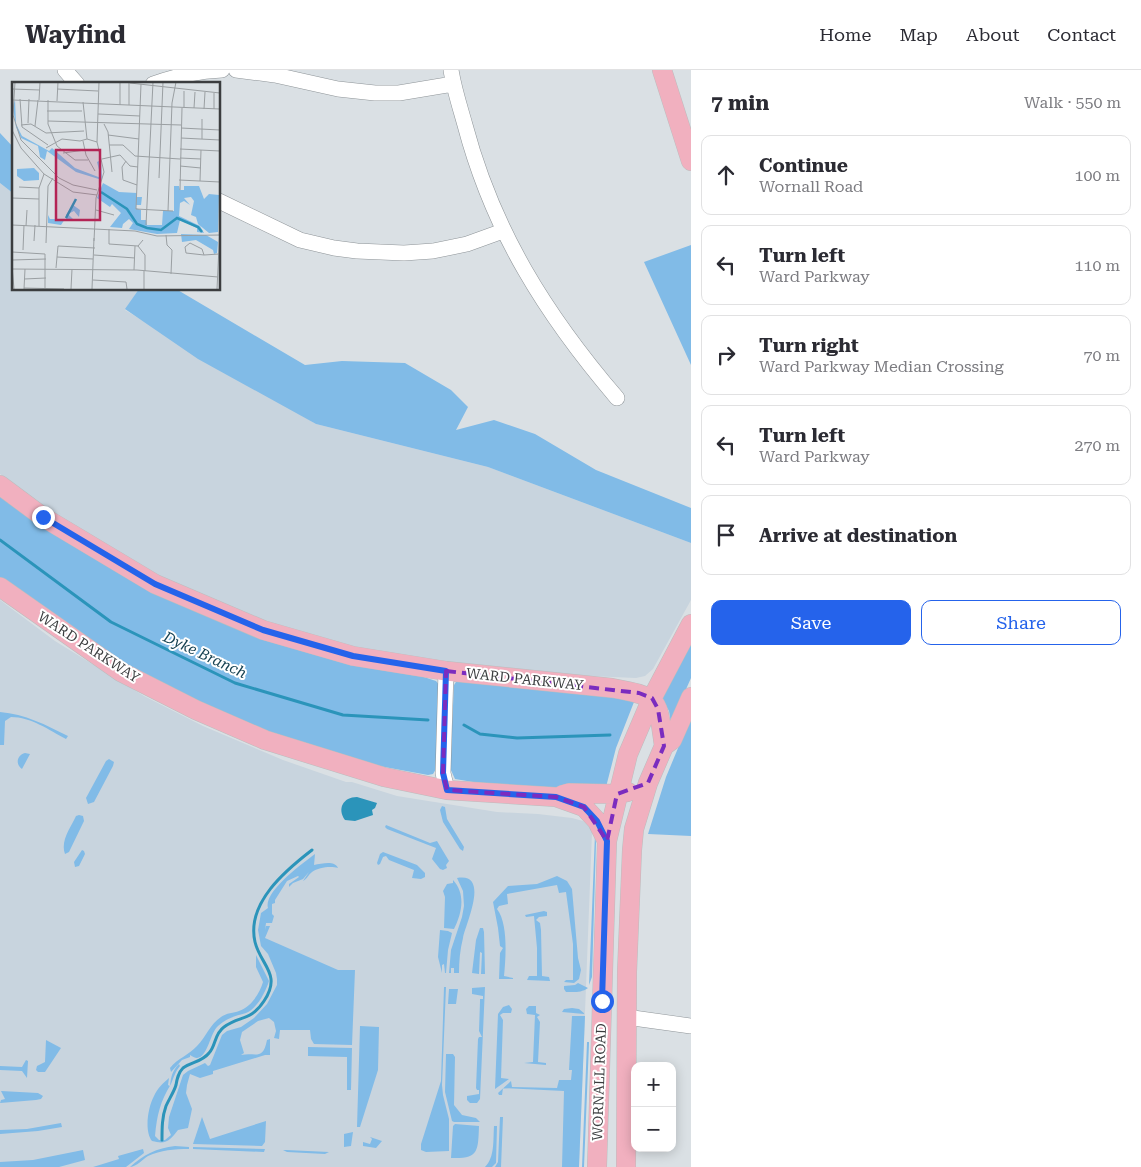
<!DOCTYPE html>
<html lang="en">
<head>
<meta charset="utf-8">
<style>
	:root { --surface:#fff; --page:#f7f7f7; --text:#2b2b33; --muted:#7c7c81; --line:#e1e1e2; --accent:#2563eb }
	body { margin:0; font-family:"Roboto Serif",serif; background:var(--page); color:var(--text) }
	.controls { position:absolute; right:15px; bottom:15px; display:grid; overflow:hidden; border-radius:10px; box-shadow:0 2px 12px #0003 }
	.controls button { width:45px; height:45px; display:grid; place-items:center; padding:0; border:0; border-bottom:1px solid var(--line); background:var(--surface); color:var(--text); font:25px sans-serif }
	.stop { position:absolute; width:15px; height:15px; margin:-11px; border:4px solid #2563eb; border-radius:50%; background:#fff }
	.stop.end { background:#2563eb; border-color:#fff; box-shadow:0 1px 5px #0008 }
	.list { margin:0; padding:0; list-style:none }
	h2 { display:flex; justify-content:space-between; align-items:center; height:65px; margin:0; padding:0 20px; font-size:21px }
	h2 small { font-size:16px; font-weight:400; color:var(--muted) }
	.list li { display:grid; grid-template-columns:32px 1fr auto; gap:15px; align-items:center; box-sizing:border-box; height:80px; margin:0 10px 10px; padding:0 10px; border:1px solid var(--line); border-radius:10px }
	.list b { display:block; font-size:19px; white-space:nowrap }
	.list p { margin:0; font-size:16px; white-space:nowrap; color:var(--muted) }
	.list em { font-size:16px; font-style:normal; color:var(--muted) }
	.actions { display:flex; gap:10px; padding:15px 20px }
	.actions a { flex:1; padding:11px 0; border:1px solid var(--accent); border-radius:10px; text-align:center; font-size:18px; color:var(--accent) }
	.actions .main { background:var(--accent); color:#fff }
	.icon { flex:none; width:28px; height:28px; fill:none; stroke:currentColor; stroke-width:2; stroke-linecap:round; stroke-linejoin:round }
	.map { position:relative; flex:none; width:691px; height:1097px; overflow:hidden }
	header { display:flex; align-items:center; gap:30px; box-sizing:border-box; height:70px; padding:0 25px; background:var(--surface); border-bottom:1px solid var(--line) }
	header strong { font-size:24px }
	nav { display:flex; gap:28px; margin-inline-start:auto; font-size:18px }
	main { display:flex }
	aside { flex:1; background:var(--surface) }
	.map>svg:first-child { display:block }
</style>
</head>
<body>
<header>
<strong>Wayfind</strong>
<nav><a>Home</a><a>Map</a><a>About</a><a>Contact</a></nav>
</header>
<main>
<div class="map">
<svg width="691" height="1097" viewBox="0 0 691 1097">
	<rect width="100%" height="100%" fill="#dae0e4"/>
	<path fill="#c8d4de" d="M0,113l14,11v95h125l-14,21 191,114 172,43 203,76v57l-38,69 -8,7 -9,2 -71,-3 -86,-8 -142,-21 -84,-27 -75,-31 -117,-67 -61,-47z
		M0,530l55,41 89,55 59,30 80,34 63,22h6l45,14 100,16 41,2 34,4 11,3 7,5 2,6 -13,335h-579z"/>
	<path fill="#81bbe7" d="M0,63l14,15v46l-14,-11z
		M691,175v120l-47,-103z
		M139,219h37l129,76 37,-4 63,2 46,27 17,17 -12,23 38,-10 41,14 61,36 95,38v35l-203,-76 -172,-43 -118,-65 -73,-50z
		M0,424l135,88 301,99 4,5 -4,83 -3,5 -5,1 -49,-9 -118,-37 -63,-26 -91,-49 -107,-76z
		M691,569v39l-20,45 -2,-12 -8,-15z
		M464,610l159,16 11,6 -18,46 -11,43 -126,-8 -24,-4 -5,-11 4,-83 2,-3z
		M0,642c25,2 46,13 68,24l-2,3c-17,-9 -35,-22 -55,-22l-6,4 -1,24h-4z
		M691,647v119l-43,-2 18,-57z
		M25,683l5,1 -8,15c-7,-5 -5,-14 3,-16z
		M109,689l5,3 -1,4 -19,36 -6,2 -2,-6 20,-37z
		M442,736l3,1 2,12 17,28 -1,4 -3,-2 -17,-27 -3,-12z
		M79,745l4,1 1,5 -15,31 -4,2c-5,-13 6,-27 11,-38z
		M386,755l44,18 7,-2 12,20 -3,4 1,3 -4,2 -3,-1 -8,-10 4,-11 -49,-19 -2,-2z
		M595,764l1,9 -4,134 -3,8z
		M82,780l2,1 1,3 -6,12 -4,1 -1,-5z
		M383,782l34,13 8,8v4l-4,2 -9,-1 2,-8 -25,-10 -3,-4 -3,1 -3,7 -2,1 -1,-2 3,-9z
		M315,784l-1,11c8,-1 20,-5 24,3 -7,-2 -19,-1 -26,4 -4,3 -4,6 -9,9l6,-9 -6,7 -10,4 -4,4v-3l10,-7 -1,-1 -11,5 -12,19v3l-3,1v10l2,2 -2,7h-6l-1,7 1,-4h4l-5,12 73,32h17l-3,75 -38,-1 -3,-5 -1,-9h-30l-1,9 -5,-1 2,-7 -2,-9 -5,-4 -11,3 -16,11 -2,8 4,13 -3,2c15,-3 22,6 26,-15l3,-1v16h-5l-52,16v3l-13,4 -10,-4 -3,11 -1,8 6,16 -4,19 -10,2c-8,10 -11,15 -26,11 -8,-10 -4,-34 2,-45 3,-7 9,-13 15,-18l-1,7 2,1c1,-9 2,-15 9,-22l1,2c-5,6 -6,11 -9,18 -11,18 -14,31 -16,52l4,4h6l6,-5 -3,-7 1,-11 14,-42 5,-4 17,-8 3,3 2,-1 12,-30 5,-4 14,-4 13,-9 13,-14 10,-19v-6l-1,-6 -8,-19 -7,-8 -3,-16 3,-17 7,-5c-5,-16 35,-45 47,-54z
		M557,806l10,5 5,8 6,69 3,12 -2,9 -5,4 -10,-1 2,-2h7v-36l-7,-52 -7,1 -2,-8 -50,9 1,10 -9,2 -2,3c11,14 9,47 7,67l9,2v1h-14l1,-26 3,-5 -3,-2 -2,-18 -5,-26 15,-16 29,-2z
		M457,808c34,-6 8,47 6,60 -3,12 -4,23 -4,35h-5v-5h-3v5h-2l2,-23 11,-33 2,-11 -1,-15z
		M453,810c13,14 9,33 1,49l-10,-1 1,-31 -2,-6 4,-7 6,-1z
		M544,841l3,1v4l-8,1 -3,3 4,3 1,7 1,46 7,1 1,4 -23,-1 2,-4h8v-28l-3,-32 -8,1 -1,-2z
		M480,858h3l1,4 1,42h-4l1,-21 -2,-1 -1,22 -7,-1 4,-33z
		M440,860l8,1 4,2 -4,17 -2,23h-1l-1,-9 -2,1v8l-4,-16z
		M256,885l13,26c-3,10 -12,28 -23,32 -11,3 -19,5 -28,13 -8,7 -10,31 -21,32 -2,0 -5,-2 -7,-3v2l-8,3 -11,12 -1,-4c8,-10 19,-13 27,-22 9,-9 13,-22 24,-29 5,-4 13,-4 18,-6 12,-4 21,-18 24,-29l-7,-15z
		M578,913l10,5c-7,5 -14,4 -22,4l-2,-3v-3l11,-1z
		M444,917h2l-4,98 1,10 6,24v32l-23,1 -5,-2v-6l20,-63z
		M485,917l-5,112 -3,4h-7l-3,-3v-4l12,-2v-4h-2l-1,-2 2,-49 1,-2h3l-3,-6 1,-29v-3h3v-3l-11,-2v-6z
		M449,919h9l-2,15h-8z
		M509,935l3,4 -1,4h-8l-3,2 3,5 -2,58 8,1 -14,10 3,-75 5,-7z
		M529,936h7v7l4,2 -3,2 3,5 -2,40 8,1v2l-22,-2 9,-1 2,-47 -8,-1 -1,-5z
		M572,938l7,1 6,5 -23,-2 2,-3z
		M572,946h13l-6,151h-17l2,-76 -61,-3 -1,7h-3l-1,-2 13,-12 1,6 45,1 2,-8h12l1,-10h-3z
		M360,956l19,1 -1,43 -18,57h-3z
		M46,970l15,8 -16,24h-7l-2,-2 1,-4 8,-4z
		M587,972h2v2l-5,123h-2z
		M308,977l44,1 -1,42h-4v-33l-39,-1z
		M446,984h7l2,3 -1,48 8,10 14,3 4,4h-26l-2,-1 -7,-29z
		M26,990l2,1 -1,17 -5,-7 -22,-1v-4l22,1z
		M1,1021l37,2 5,3 -2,3 -5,1 -36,3 1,-3 4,-1z
		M202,1047l8,22 56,-18 -1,21 -3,4 -69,-2z
		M500,1047h3l-2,50h-6l3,-5z
		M61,1053l1,4 -24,4 -38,3v-4l27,-1z
		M455,1054l24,2c-1,25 0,33 -28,32l2,-32z
		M494,1056h3l-1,37 -4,4h-7c10,-10 8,-27 9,-41z
		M353,1062l-2,14 -7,1v-13z
		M370,1067l12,4 -6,7 -13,-2v-4l7,2 2,-5z
		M175,1076l14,1v2c-15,0 -28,1 -41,7 -6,4 -11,10 -18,11 13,-12 27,-19 45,-21z
		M193,1077l72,2 -1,3 -71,-3z
		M143,1079l1,4 -18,14h-33l26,-8 -1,-3z
		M83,1080l2,10 -26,7h-59v-5l33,-2z
		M283,1080h3l43,2 -4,2 -38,-2z"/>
	<path fill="#2b94ba" d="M357,727l20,6 -2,5 -3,2 1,5 -18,6 -10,-1c-8,-11 -2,-23 12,-23z"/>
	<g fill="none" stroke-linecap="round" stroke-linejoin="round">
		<path stroke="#2b94ba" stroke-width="3" d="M0,470l111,82 124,61 108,32 85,5
			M464,655l16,9 37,4 93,-3
			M162,1070c0,-12 0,-23 4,-34 3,-7 8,-14 10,-21 1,-6 2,-12 7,-17 8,-6 19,-6 26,-15 7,-7 5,-19 15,-26 16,-12 26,-5 40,-26 18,-27 -3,-35 -9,-59 -9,-39 31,-72 57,-92"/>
		<defs>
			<path id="minor" d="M65,0l12,14
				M236,0l39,5 63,14 37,4h24l54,-9
				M451,0c3,19 9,37 14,55 28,106 81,190 152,273
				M153,14c23,-8 44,-13 69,-14
				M219,131l81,39 34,8 23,3 47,2 29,-2 34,-7 36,-13
				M446,601l-3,102 4,17
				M626,947l65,9"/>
			<path id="major" d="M662,0l29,91
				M0,415l43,32 112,67 108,46 90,26 93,15 166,17c49,9 45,10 52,58
				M0,517l121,85 75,38 69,30 119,37 63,13 109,7 28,10 13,14 10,20
				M562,725l7,-2 48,1 11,-2
				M597,1097l10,-326 21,-87 24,-56 39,-74
				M626,1097l1,-195 5,-122 2,-21 14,-46 16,-37 8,-6 19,-43"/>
		</defs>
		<use href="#minor" stroke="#8e9498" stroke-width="16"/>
		<use href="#major" stroke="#bcbdbe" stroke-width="20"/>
		<use href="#minor" stroke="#fff" stroke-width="15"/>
		<use href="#major" stroke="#f1b0bf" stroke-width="19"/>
	</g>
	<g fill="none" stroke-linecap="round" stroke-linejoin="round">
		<path stroke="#2563eb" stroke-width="6" d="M43,447l112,67 108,46 90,26 93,15 -3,102 4,17 109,7 28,10 13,14 10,20 -5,160"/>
	</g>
	<path fill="none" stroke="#7b2cbf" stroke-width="4" stroke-dasharray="10 6" stroke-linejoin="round" d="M446,601l193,22 13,5 6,11 6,37 -16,37 -31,11 -10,47 -23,-34 -28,-10 -109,-7 -4,-17z"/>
	<g text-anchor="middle" stroke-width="4" stroke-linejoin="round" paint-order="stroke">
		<g font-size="14" fill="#3b3d3f" stroke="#fff">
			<text transform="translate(89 577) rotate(33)" y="5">WARD PARKWAY</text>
			<text transform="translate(525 609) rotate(6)" y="5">WARD PARKWAY</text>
			<text transform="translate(599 1012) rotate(-88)" y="5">WORNALL ROAD</text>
		</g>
		<g font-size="15" font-style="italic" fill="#184353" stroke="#fff">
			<text transform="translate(205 585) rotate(25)" y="5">Dyke Branch</text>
		</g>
	</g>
	<g transform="translate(12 12)">
		<rect width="208" height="208" fill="#dae0e4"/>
		<path d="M3,17l1,25 6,12 27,15 3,-3 23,20 26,10 -4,-16 4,-2 1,20 -26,-8 -29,-21 -2,9 -5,-3 -2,-11 -17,-8 -5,-11 -3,-19zM22,86l5,5v7l-15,1 -7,-5v-7zM91,101l16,9 18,1v4h5l-1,8h-5v3l5,2v10h5l1,5h15l1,-14h11v-25h5l1,4h4v-4h15l5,13 5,-5 10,1 -1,37 -9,1 -11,-9 -2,-7 -5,-2 3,-14 -3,-4 -7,1 6,7 -6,-4 -4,2 -1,13 21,10 4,7 -7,-1v-4l-17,-8 -3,13 -20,1 -28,-5 4,-6 -4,-4 -6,5 -1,4 -12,-1 11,-14 -9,-9 -2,3 -13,-9zM64,118l-3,5 7,5 -1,7 -5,-6 -6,3 5,5h-8l-4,6 -13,-2v-8l2,4h16v-4zM169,152l25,1 12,7 -1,11 -3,1 -1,-4 -17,-10 -14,2z" fill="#81bbe7"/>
		<path fill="none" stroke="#2b94ba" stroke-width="2.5" d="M89,110l26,17 10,15 10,4 14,2 16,-12 21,9 4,5M54,136l10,-19"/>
		<path fill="none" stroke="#9a9fa2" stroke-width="1" d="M3,0l-2,33 8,25 38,38 14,7 24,5M108,0v23M118,1l90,10M129,2l-5,125 37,2M0,7l28,1M45,7l41,2M8,17l2,28 26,18M1,18l207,9M27,18l1,-18M36,18v24l9,22 18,14h13M45,19l1,-19M71,20l4,37M117,23v-22M172,26v-17M182,26l1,-16M192,27l1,-17M202,27v-16M35,29h35M86,32l42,2M36,39l133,4M16,41l1,-24M92,42l4,8 4,40M9,43l10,-1 15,9 38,-2M23,44l3,-26M169,46l39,2M0,48l9,18 23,26 29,18 24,3M96,53l31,4M169,56l39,2M190,57v-20M71,59l3,14 9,16M97,63h14l12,11 45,3M34,66l16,-9 18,2 7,-2 10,3M168,67l40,2M51,71l22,-3M168,76l21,1M90,77l18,-4 10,11 8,1M114,79l-4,6 1,13 14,5M168,84l21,2M147,96l4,-96M167,98l41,2M188,99l1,-31M7,105l20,1M168,108l2,-82M0,116l27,1M84,128l18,5M156,129l4,-108 4,-21M0,143l123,6 22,5 63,-1M134,143l7,-143M14,144l1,-16M27,144v-38l5,-14M97,147v15l29,2 5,-6M154,153l1,10 5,5 -1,24M22,159l1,-16M82,159l2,-43 8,-26 -7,-30 2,-60M34,161l2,-57 5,-8M178,161l12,6 2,6 -18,-2 -1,-6zM126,164l7,9v16M11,168l1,-25M0,170l33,2v35M82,173l41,3M192,173l15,-1M45,175l36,2M0,178l34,-1M0,184l2,23M44,186l2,-22 37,2M0,187l125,1 81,7M122,188l1,-24M12,197l22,-1M81,198l33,2 1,7M12,206l40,1M12,207l1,-20M59,207l1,-20M80,207l2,-51M132,207v-18M205,207l3,-63"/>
		<path fill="#b32455" fill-opacity="0.15" stroke="#b32455" stroke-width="2.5" d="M44,68h44v70h-44z"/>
		<rect width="208" height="208" fill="none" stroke="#3b3d3f" stroke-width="2.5"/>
	</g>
</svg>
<div class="controls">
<button>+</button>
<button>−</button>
</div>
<div class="stop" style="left:602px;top:931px"></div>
<div class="stop end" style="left:43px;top:447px"></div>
</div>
<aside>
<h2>7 min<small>Walk · 550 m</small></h2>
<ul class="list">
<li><svg class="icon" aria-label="ahead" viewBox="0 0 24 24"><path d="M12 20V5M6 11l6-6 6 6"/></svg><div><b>Continue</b><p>Wornall Road</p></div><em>100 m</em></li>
<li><svg class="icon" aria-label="left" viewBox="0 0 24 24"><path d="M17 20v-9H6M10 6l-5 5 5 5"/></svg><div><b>Turn left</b><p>Ward Parkway</p></div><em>110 m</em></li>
<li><svg class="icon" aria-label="right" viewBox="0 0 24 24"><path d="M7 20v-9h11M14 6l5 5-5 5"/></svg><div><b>Turn right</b><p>Ward Parkway Median Crossing</p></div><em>70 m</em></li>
<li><svg class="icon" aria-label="left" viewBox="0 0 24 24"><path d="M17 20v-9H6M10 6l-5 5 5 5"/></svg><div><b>Turn left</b><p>Ward Parkway</p></div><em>270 m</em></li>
<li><svg class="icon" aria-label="arrive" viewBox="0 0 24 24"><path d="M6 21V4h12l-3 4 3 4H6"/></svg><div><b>Arrive at destination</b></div></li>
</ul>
<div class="actions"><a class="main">Save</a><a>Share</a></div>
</aside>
</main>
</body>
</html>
